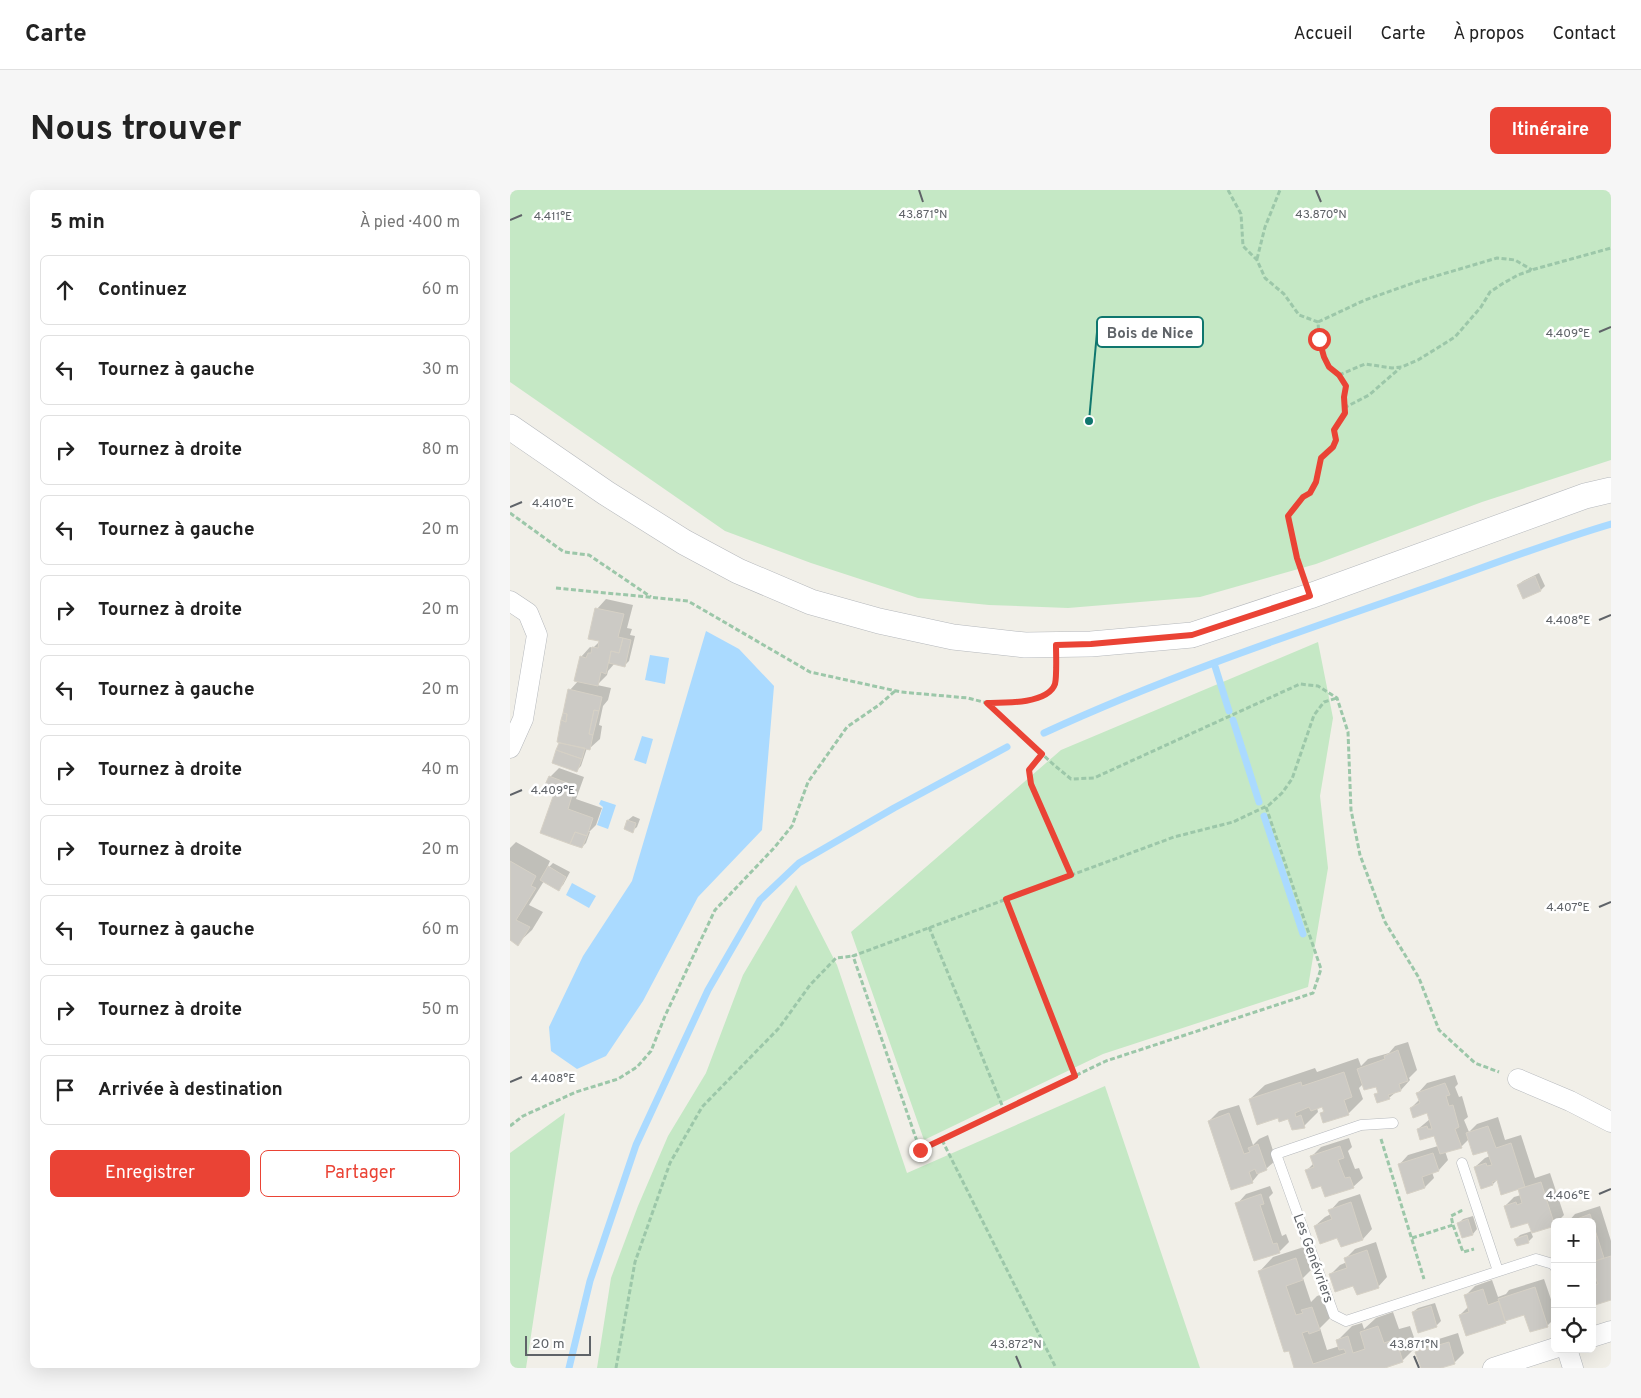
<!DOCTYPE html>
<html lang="fr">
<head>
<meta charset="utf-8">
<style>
	:root { --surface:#fff; --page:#f6f6f6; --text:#222; --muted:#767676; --line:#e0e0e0; --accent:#ea4335 }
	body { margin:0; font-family:Overpass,sans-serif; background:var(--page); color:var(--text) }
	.controls { position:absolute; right:15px; bottom:15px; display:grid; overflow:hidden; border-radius:8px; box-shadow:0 5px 20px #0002 }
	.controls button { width:45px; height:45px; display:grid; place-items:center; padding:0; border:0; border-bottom:1px solid var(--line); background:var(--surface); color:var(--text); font:25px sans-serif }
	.scale { position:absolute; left:15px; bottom:12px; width:66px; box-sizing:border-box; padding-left:5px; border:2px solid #5f6368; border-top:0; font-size:14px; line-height:18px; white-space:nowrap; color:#5f6368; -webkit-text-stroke:4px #fff; paint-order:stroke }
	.stop { position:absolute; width:15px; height:15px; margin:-11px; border:4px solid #ea4335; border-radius:50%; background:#fff }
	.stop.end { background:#ea4335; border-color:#fff; box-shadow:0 1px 5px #0008 }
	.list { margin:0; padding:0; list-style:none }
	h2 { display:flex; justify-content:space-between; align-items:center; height:65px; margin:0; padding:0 20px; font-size:21px }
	h2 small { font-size:16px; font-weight:400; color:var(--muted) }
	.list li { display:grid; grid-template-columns:32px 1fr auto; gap:15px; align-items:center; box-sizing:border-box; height:70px; margin:0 10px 10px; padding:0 10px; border:1px solid var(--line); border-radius:8px }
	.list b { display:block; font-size:19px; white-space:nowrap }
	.list em { font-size:16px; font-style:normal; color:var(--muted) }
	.actions { display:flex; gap:10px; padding:15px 20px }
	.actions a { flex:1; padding:11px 0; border:1px solid var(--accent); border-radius:8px; text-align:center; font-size:18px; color:var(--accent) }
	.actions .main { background:var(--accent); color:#fff }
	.icon { flex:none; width:28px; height:28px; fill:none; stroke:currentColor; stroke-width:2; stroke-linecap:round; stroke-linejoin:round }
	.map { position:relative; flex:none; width:1101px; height:1178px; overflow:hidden; border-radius:8px }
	header { display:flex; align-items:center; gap:30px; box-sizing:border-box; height:70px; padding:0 25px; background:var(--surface); border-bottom:1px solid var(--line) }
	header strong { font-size:24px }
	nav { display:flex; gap:28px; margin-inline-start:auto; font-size:18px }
	.intro { display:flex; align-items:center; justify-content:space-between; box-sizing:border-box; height:120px; padding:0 30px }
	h1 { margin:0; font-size:35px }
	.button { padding:12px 22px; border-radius:8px; background:var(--accent); color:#fff; font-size:18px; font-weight:700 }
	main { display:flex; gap:30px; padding:0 30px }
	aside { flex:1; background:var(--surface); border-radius:8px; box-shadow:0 5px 20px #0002 }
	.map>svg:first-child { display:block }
</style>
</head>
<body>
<header>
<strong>Carte</strong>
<nav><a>Accueil</a><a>Carte</a><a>À propos</a><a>Contact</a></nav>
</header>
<div class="intro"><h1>Nous trouver</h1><a class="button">Itinéraire</a></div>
<main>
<aside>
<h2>5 min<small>À pied · 400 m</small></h2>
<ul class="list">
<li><svg class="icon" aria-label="ahead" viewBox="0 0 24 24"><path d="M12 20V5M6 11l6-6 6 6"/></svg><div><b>Continuez</b></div><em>60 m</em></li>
<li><svg class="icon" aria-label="left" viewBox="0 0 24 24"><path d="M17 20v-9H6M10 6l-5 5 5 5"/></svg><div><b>Tournez à gauche</b></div><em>30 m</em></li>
<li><svg class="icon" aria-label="right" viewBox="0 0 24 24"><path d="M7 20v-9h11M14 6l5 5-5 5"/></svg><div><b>Tournez à droite</b></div><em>80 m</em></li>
<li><svg class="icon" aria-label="left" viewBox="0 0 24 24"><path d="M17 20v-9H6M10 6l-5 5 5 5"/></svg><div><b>Tournez à gauche</b></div><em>20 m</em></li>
<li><svg class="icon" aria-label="right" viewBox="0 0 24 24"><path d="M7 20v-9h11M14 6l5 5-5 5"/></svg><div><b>Tournez à droite</b></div><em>20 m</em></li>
<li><svg class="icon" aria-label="left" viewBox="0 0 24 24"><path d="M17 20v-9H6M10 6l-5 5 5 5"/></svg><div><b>Tournez à gauche</b></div><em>20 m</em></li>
<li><svg class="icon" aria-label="right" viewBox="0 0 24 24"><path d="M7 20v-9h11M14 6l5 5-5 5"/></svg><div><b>Tournez à droite</b></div><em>40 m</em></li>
<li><svg class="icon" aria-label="right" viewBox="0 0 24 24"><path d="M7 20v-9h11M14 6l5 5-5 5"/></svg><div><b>Tournez à droite</b></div><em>20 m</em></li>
<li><svg class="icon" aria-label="left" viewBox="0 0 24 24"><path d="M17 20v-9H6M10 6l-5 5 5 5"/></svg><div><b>Tournez à gauche</b></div><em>60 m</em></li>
<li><svg class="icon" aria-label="right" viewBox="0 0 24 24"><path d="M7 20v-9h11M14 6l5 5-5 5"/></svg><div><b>Tournez à droite</b></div><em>50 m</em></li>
<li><svg class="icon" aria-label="arrive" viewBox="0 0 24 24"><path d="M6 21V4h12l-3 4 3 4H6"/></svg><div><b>Arrivée à destination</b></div></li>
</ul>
<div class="actions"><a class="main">Enregistrer</a><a>Partager</a></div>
</aside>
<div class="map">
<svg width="1101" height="1178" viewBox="0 0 1101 1178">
	<rect width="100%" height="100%" fill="#f1efe8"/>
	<path fill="#c5e8c5" d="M0,0h1101v270l-129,42 -166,62 -116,33 -132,11 -79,-3 -71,-7 -107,-35 -86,-32 -215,-149z
		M808,452l15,76 -13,78 8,72 -20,119 -205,67 -179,86 -73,-208 210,-182z
		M286,695l41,80 70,208 198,-87 95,282h-603l14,-90 27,-72 30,-70 38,-63 37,-98z
		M55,923l-39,255h-16v-215z"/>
	<path fill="#aadaff" d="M196,441l33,18 35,37 -12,144 -64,67 -55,104 -37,55 -29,13 -26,-18 -2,-24 34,-71 49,-75z
		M140,465l19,3 -4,26 -20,-4z
		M132,546l11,3 -7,25 -12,-4z
		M91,610l15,5 -8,24 -11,-4 6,-18 -4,-3z
		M62,693l24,13 -7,12 -23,-13z"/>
	<path fill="#0003" d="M1029,383l6,13 -4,4 -23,-5 5,-4z
		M96,409l27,6 -6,23 5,1 -2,6 5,1 -6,25 -4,4 -10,-2 -7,8 -1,4 -10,10 14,3 -3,12 -5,6 -4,19 3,1 -2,13 -10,9h-3l-6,18 -5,5 -23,-8 8,-21 9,-52 9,-10 2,-23 9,-10 3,1 8,-8 -4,-31z
		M49,578l25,9 -8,22 26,9 -6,17 -7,7h1l-4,11 -4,4 -32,-70z
		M123,626l7,3 -3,8 -5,4 -7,-3 3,-8z
		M6,652l34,19 -4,9 7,-7 17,9 -7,13 -5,4 -14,-8 -15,24 14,7 -11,18 -15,14 -7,-5v-91z
		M898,852l9,28 -8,8 1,2 -9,10 -5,2 -7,6 -13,-3 3,-4 -2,-6 -14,-1 -4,4 4,11 -15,15 -27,-1 4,-3 -2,-5 -6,2 1,5 -14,14 -15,-8 -11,-1 -28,-18 15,-14 50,-17 2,4 41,-14 3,8 7,-7 21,-6 6,-7z
		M945,885l3,9 -3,3 4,10 3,-1 6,21 -4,3 5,12 8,-8 21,-7 7,23 16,-5 14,43 15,-5 14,42 -7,7h-2l-1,3 -23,7 2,5 -5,5 -13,-2 5,-5 12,-4 -4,-10 -23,-15 9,-9 7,-2 -3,-7 -20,-9 -5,5 -11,3 -7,-20 10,-9 5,-2 -2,-7 -19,-10 -8,8 -16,4 3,9 -9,10 -7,2 2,6 -9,9 -26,-22 9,-10 30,-9 -3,-11 -17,-6 12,-10 -2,-7 -17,-4 9,-9 -2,-6 9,-10z
		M729,915l14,40 6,-6 9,-4 8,25 -10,9 -5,2 -9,11 -43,-61 10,-10z
		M839,948l3,9 -4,4 7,18 4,-1 4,10 -10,9 -31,-2 -15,-15 7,-7 -2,-7 9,-9z
		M760,996l3,7 -4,4 13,39 4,-2 3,8 -10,10 -42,-48 9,-10z
		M850,1004l12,35 -9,10 -21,7 -4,-9 -23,-11 10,-9 6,-3 -1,-3 9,-10z
		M1090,1016l11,35v57l-19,6v-23l5,-3 -5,-13v-43h-24l7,-8z
		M963,1026l4,13 -4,5 -15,-10 5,-5z
		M866,1052l11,35 -9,10 -24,-2 -23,-11 9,-9 7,-3 -1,-4 9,-9z
		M800,1055l7,19 -14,14 8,24 6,-6 9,-3 8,21 -14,14 7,22 13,-4 -2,-6 14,-14 10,-3 2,6 12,-11 17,-6 6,17 11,-3 7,20 -15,15 -21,7h-85l-37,-96 14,-15z
		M1034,1089l11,32v7l-8,8 -22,-13 -16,5 -4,4 -45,-7 9,-9 -3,-11 9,-9 17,-6 6,17 8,-3 3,-4z
		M925,1113l6,18 -5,5 -23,-14 5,-4z
		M948,1143l6,20 -9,9 -18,6h-15l-6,-15 10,-10z"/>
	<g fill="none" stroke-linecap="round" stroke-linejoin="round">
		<path stroke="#aadaff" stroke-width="7" d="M704,473l15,48
			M723,530l26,82
			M534,543c119,-55 243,-97 367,-140 67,-23 132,-49 200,-69
			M754,626l39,118
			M59,1178l21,-87 46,-136 72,-155 52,-90 39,-37 95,-55 113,-61"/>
	</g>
	<path fill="#cccac5" stroke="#d6d1c6" d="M1025,386l6,15 -18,8 -6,-14z
		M85,418l29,6 -6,23 5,1 -4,15 -8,-2 -5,23 -5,-2 -3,14 -24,-5 6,-25 6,2 2,-5h3l1,-6 6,1 1,-7 -11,-2z
		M113,448l8,2 -6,27 -16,-4 2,-12 8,2z
		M58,499l34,8 -3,14 -5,-1 -5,24 4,1 -3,15 -33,-8 4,-22 5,2 1,-8 -4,-1z
		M84,520l5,1 -6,24 -4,-1z
		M53,523l4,1 -1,8 -5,-2z
		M49,553l26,5 -3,11 -26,-9z
		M46,560l26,9 -5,13 -25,-9z
		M39,586l26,10 -7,23 25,9 -6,18 -12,-4 -5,12 -30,-11 15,-42 -11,-4z
		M117,630l9,3 -3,10 -9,-4z
		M65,642l12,4 -5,12 -12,-4z
		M0,671l26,15 -5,10 5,2 -20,32 14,7 -12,19 -8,-6z
		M38,676l18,11 -7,14 -19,-11z
		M888,860l10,31 -9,3 2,7 -13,4 2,4 -13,4 -3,-9 4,-1 -2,-6 -12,3 -7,-21 28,-10 -1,-3z
		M834,882l8,25 -8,3 5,15 -26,8 -3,-10 4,-1 -2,-5 -11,4 -2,-4 -14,6 1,4 5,-2 4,13 -13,2 -4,-11 -9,3 -1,-4 -21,7 -8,-26 52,-17 1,4z
		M935,893l5,12 -4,1 3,10 4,-1 6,22 -4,2 7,19 -22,6 -6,-18 -14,4 -3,-11 10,-3 1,3h4l-5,-16 -14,5 -3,-10 10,-5 -4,-10z
		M719,923l15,41 6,-2 -2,-4 10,-4 9,26 -10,4 -2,-5 -6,3 4,11 -22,7 -23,-69z
		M978,936l8,22 15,-5 14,44 -24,8 -4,-15 -5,2 1,3 -12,4 -7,-22 12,-4 1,3 5,-1 -5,-14 -14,4 -7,-22z
		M830,956l4,12 -6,2 7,18 5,-1 4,11 -29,9 -4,-11 -9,3 -7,-19 9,-3 -4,-11z
		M923,963l6,18 -17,6 3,11 -18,6 -9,-30z
		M1031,992l14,44 -23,7 -4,-10 -17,5 -7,-22 12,-4 1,3 5,-2 -4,-14z
		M751,1004l3,10 -4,1 13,39 4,-1 3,10 -26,8 -19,-58z
		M841,1012l12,38 -22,7 -4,-9 -17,6 -6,-18 18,-7 -4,-9z
		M1080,1024l7,22 -5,1v-15h-23z
		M958,1029l5,16 -11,3 -5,-15z
		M1017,1045l2,8 -12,3 -3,-7z
		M1087,1046l7,22 -12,4v-25z
		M857,1060l12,38 -22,7 -4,-9 -18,6 -6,-18 18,-6 -3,-10z
		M1101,1066v44l-19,6v-21l6,-1 -6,-15v-7z
		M786,1068l7,22 -17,6 10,29 7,-2 -2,-3 11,-3 8,23 -11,4 -1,-3 -6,2 11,31 33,-11 -2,-4 -5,1 -3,-10 12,-4 5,17 12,-4 -5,-17 18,-6 6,17 12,-4 7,23 -18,6h-91l-5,-17 -5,1 -26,-81z
		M1025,1097l13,40 -18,5 -6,-17 -19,6 -7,-22z
		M973,1099l5,16 11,-4 7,22 -40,13 -7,-21 10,-3 -5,-17z
		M921,1116l6,21 -19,6 -6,-21z
		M939,1152l6,22 -14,4h-20l-6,-16z"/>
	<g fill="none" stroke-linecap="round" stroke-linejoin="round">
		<defs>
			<path id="service" d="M883,933l-32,2 -85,29 58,161 12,6 190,-62 17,5 2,3
				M952,973l36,108"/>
			<path id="minor" d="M0,411l18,12 9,22 -14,84 -13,29
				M1008,889l52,22 41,21
				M1082,1147l19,-6
				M1057,1159l6,19
				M983,1178l62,-20"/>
			<path id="tertiary" d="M0,237l96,66 78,49 54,29 73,31 68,19 74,16 72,8 66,-1 101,-9 118,-39 275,-100 26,-6"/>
		</defs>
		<use href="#service" stroke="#b5b8bc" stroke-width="11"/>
		<use href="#minor" stroke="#b5b8bc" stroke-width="21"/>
		<use href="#tertiary" stroke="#b5b8bc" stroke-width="26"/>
		<path stroke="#9cc7a9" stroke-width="3" stroke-dasharray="5 2.5" stroke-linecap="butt" d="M718,0l13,24 2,32 14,14 8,18 19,16 15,21 19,7c1,15 2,34 12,46 6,6 11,11 16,18l-2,11 1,16 -10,17 1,10 -3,7 -12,11 -5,24 -6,11 -14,11 -8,12 9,42 6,17
			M747,69l8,-32 15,-37
			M808,132l47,-22 54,-19 78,-23 18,2 17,10
			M829,185l26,-11 27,4 10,-1 16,-7 37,-23 26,-30 9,-15 12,-8 16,-9 17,-6 76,-21
			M834,218l25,-13 31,-27
			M0,323l54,39 25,3 62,42
			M46,398l132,13 122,71 91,20 67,6 19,5 67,62 17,14 23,-1 206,-94 18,2 19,12 11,34 3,78 9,45 25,67 34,56 20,52 36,33 24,9
			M477,513c19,0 56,2 67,-17 2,-5 1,-13 1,-19
			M532,564l-13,16 2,14 40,91
			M756,617l55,162 -8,24 -207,68 -186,89 -67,-194 321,-119 59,-15 36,-17 13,-12 10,-14 22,-64 10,-13 13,-4
			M496,709l69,178
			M419,737l75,183
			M0,936l13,-10 53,-24 42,-13 19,-12 14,-16 14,-35 50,-106 59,-62 18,-22 16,-44 39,-55 32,-22 16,-14
			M871,949l43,140
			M432,950l114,228
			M943,1035l10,27 11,-3
			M902,1048l41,-13 -2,-9 10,-5 -1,-3
			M106,1178l19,-106 35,-99 32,-56 77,-79 31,-43 26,-27 17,-2"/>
		<use href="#service" stroke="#fff" stroke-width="10"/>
		<use href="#minor" stroke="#fff" stroke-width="20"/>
		<use href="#tertiary" stroke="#fff" stroke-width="25"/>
	</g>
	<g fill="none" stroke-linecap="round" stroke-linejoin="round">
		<path stroke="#ea4335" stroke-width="6" d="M410,960l155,-74 -69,-177 65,-24 -40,-91 -2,-14 13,-16 -55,-51c17,0 61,1 68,-19 2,-8 1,-30 1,-39l35,-1 101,-9 118,-39 -13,-38 -9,-42 15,-19 7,-4 6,-11 5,-24 12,-11 3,-7 -2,-10 11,-17 -1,-16 2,-11 -7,-11 -10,-8 -5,-10 -5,-18"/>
	</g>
	<path fill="none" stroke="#5f6368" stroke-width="2" d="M409,0l4,12M806,0l5,12M0,30l12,-5M1089,142l12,-5M0,317l12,-5M1089,430l12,-5M0,605l12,-5M1089,717l12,-5M0,892l12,-5M1089,1004l12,-5M506,1166l5,12M904,1166l5,12"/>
	<g text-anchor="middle" stroke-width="5" stroke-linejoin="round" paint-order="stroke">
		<g font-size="14" fill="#5f6368" stroke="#fff">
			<text transform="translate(804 1068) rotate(70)" y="5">Les Genévriers</text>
		</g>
	</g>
	<g font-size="12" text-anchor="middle" fill="#5f6368" stroke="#fff" stroke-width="5" stroke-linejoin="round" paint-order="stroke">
		<text x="413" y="28">43.871°N</text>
		<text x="811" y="28">43.870°N</text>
		<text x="43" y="30">4.411°E</text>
		<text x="1058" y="147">4.409°E</text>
		<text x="43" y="317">4.410°E</text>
		<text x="1058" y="434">4.408°E</text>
		<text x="43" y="604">4.409°E</text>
		<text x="1058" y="721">4.407°E</text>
		<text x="43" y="892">4.408°E</text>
		<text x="1058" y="1009">4.406°E</text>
		<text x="506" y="1158">43.872°N</text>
		<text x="904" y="1158">43.871°N</text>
	</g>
	<path fill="none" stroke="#0f766e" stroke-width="2" d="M579 231L587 142"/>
	<circle fill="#0f766e" stroke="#fff" stroke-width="2" cx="579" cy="231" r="5"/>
	<rect fill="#fff" stroke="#0f766e" stroke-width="2" x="587" y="127" width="106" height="30" rx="5"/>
	<g font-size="15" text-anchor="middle" font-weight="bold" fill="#5f6368">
		<text x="640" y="148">Bois de Nice</text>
	</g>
</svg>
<div class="controls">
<button>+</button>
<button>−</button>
<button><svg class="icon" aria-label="locate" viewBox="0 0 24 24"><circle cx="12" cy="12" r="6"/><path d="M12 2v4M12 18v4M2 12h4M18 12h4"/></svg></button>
</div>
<div class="scale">20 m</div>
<div class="stop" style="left:809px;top:149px"></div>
<div class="stop end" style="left:410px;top:960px"></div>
</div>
</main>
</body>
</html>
